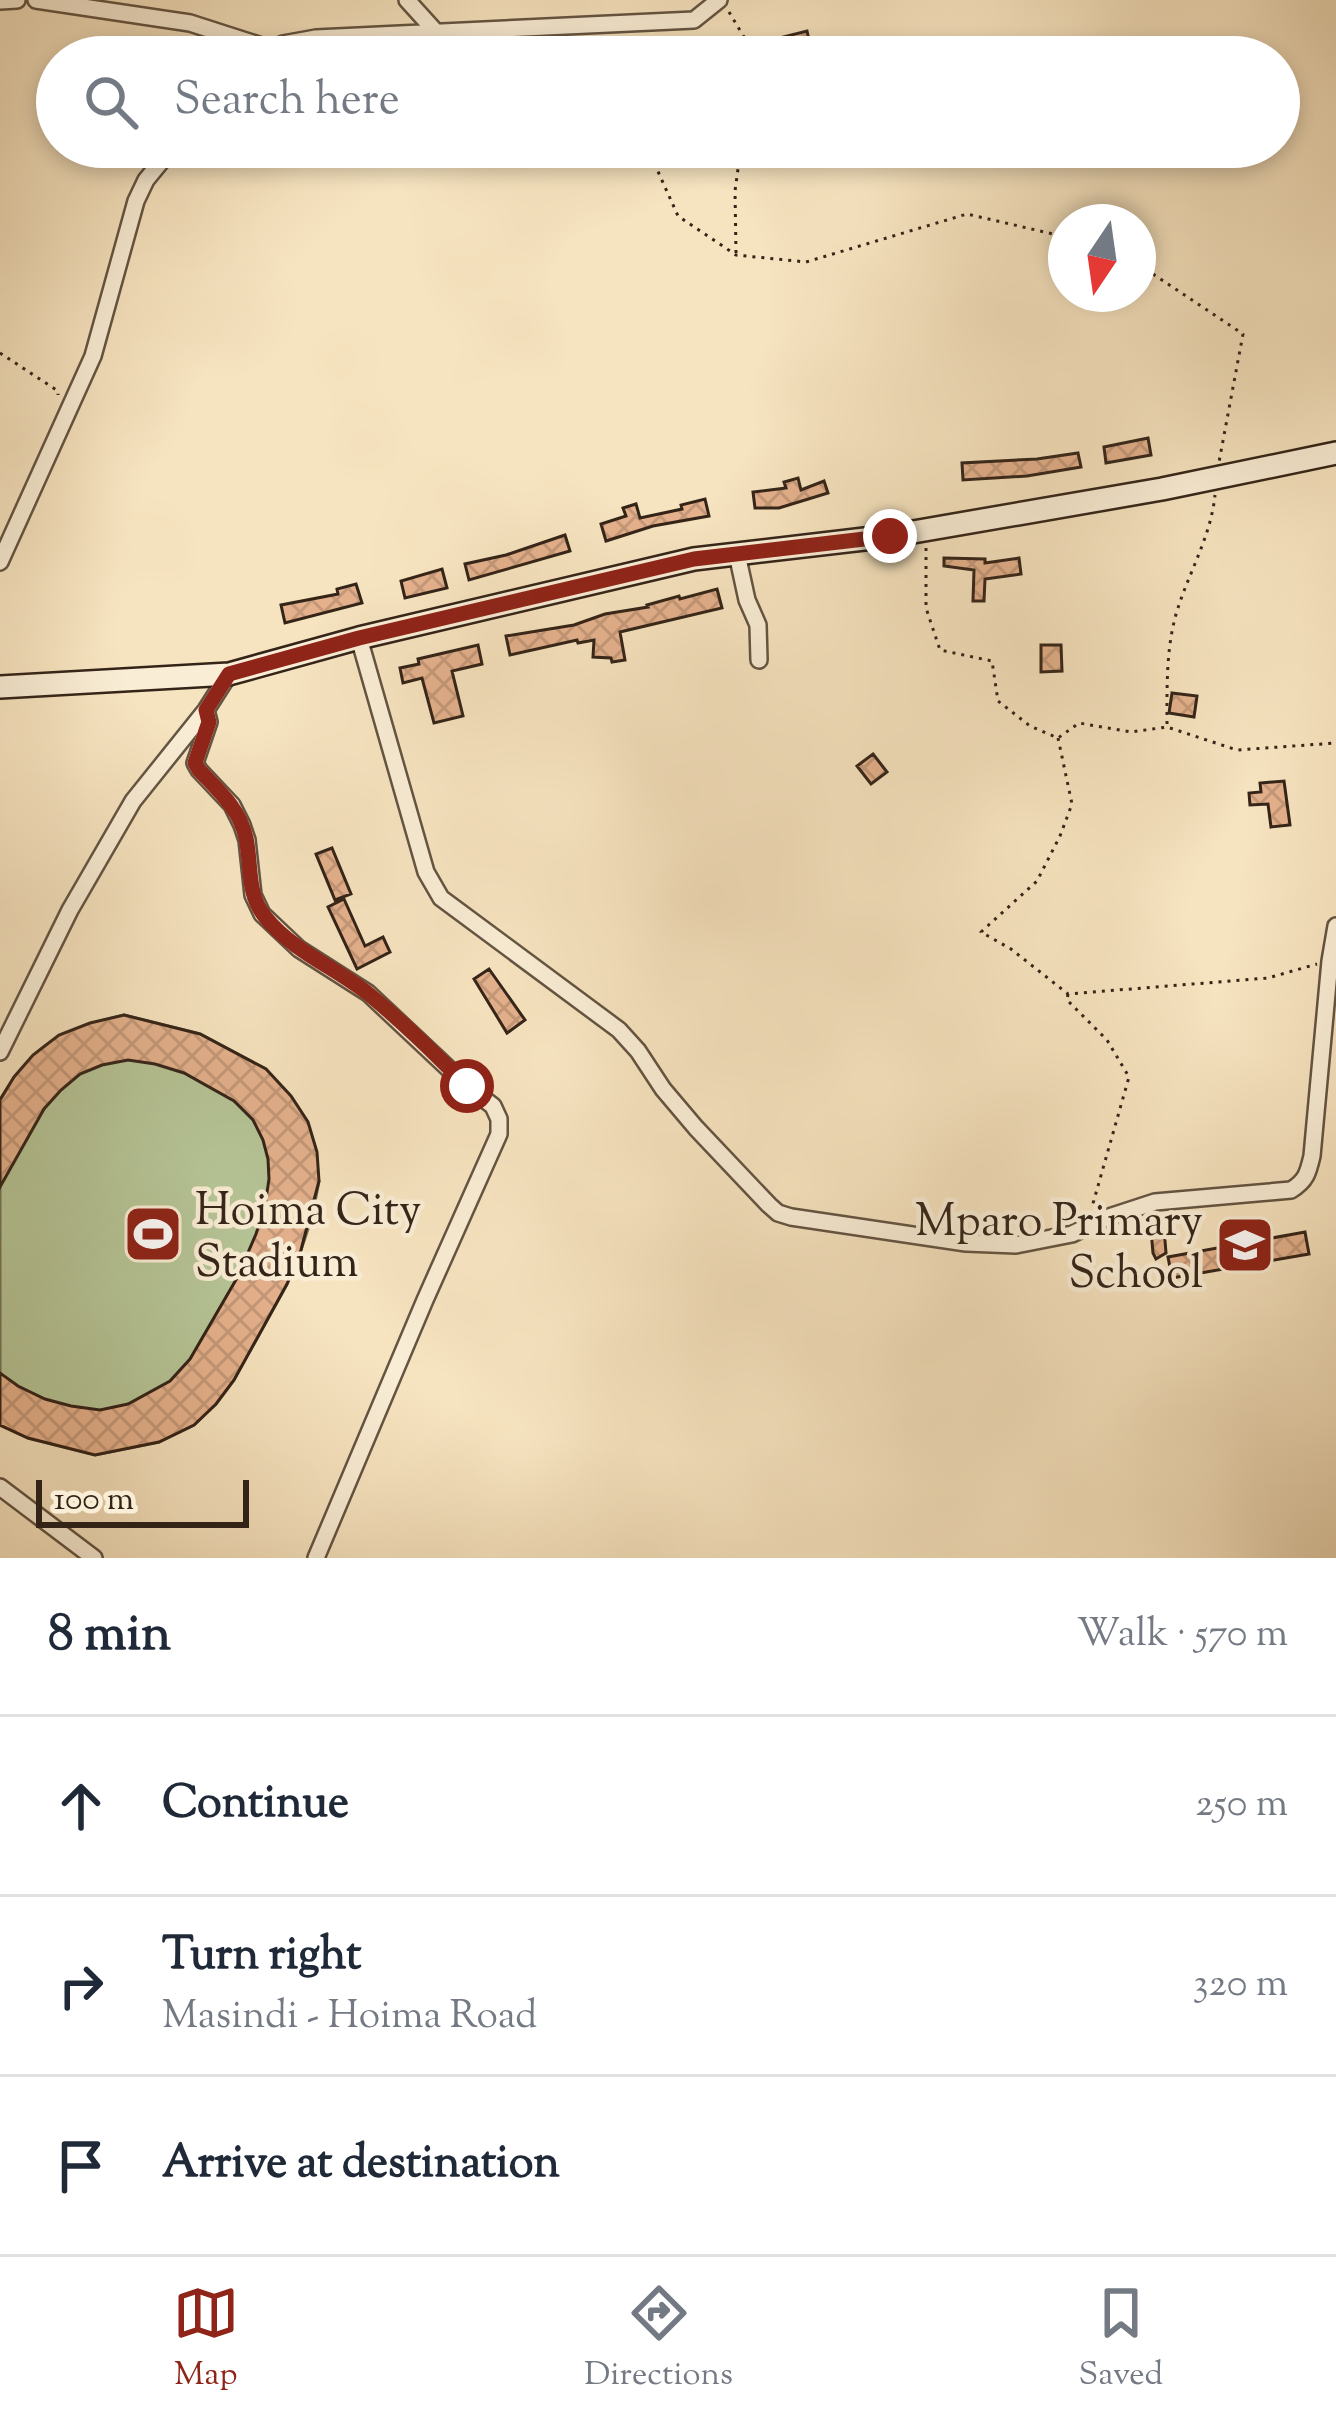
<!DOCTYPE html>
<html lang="en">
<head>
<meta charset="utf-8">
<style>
	:root { --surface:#fff; --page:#f2f2f3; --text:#1f2937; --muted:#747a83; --line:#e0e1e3; --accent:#8f2418 }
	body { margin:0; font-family:"Sorts Mill Goudy",serif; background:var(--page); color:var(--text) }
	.compass { position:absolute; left:1048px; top:204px; width:108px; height:108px; border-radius:50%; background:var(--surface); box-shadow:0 6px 18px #0003; rotate:193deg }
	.scale { position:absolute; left:36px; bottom:30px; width:213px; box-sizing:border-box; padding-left:12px; border:6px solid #342418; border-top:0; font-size:33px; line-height:42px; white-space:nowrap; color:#342418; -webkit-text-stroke:9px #f9edd5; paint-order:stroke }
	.stop { position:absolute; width:36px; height:36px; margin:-27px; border:9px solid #8f2418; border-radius:50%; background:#fff }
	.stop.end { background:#8f2418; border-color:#fff; box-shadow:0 3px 12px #0008 }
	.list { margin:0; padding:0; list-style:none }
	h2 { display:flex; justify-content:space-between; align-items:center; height:156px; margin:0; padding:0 48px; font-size:51px }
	h2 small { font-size:39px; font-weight:400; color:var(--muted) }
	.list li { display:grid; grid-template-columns:78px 1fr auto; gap:36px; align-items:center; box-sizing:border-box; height:180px; padding:0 48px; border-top:3px solid var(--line) }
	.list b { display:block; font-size:45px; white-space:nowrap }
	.list p { margin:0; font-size:39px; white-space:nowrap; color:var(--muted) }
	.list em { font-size:39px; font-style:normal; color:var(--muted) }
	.icon { flex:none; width:66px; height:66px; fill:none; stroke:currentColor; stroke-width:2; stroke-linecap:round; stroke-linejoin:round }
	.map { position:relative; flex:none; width:1336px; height:1558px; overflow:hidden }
	.search { position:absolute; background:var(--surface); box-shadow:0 6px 18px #0003; left:36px; right:36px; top:36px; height:132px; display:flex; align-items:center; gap:30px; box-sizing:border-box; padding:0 42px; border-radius:66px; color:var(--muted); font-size:45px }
	.sheet { height:696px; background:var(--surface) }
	nav { display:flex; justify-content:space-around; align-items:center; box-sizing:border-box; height:168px; border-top:3px solid var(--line); background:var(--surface); font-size:33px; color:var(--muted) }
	nav a { display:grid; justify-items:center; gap:6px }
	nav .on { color:var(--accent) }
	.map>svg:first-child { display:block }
</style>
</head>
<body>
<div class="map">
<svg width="1336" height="1558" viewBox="0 0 1336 1558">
	<defs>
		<pattern id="building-cross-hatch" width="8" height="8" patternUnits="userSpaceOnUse" patternTransform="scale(3)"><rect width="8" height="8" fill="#e4b18c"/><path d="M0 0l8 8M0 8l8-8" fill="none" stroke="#c49878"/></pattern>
	</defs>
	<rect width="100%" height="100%" fill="#f6e3bf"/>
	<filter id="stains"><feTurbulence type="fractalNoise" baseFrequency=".00167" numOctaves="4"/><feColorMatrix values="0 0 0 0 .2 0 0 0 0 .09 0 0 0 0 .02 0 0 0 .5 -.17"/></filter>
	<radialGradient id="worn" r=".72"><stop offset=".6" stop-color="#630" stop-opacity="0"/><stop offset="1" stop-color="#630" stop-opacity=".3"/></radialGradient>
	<path fill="#b6c597" stroke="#757458" stroke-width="3" d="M124,1015l76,19 66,35 53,112 -7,36 -11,33 -14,34 -53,96 -18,24 -22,21 -35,17 -64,13 -67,-17 -28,-13v-325c34,-57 60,-70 124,-85z"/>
	<path fill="url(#building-cross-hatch)" stroke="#342418" stroke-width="3" d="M807,31l6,26h-33l-3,-12 7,-2 -1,-6z
		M1148,438l3,17 -45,8 -2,-16z
		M1078,453l3,14 -54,9 -64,4 -1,-17 75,-4z
		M798,478l3,12 23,-9 4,12 -49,15h-24l-2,-16 33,-4 -2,-6z
		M705,499l4,17 -56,10 -47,15 -5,-17 25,-8 -3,-8 13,-4 4,14 42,-9 -1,-4z
		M565,535l5,16 -101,29 -4,-16 41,-9z
		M944,558l41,1v4l34,-5 2,16 -36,5 -1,22h-11l1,-31 -30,-4z
		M442,569l5,19 -42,10 -4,-17z
		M356,584l6,19 -77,20 -4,-18 57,-11 -1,-5z
		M717,589l5,19 -102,24 5,28 -13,2 -1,-4 -18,-1 1,-17 -16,3 -1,-3 -67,15 -4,-19 68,-11 31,-11 43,-7 -1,-2 32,-9 1,3z
		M478,645l4,19 -30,7 11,45 -29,7 -12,-45 -19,5 -3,-15 19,-4 -1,-5z
		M1041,645h20l1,26 -21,1z
		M1172,693l25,3 -3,21 -25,-4z
		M873,754l14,18 -16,12 -14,-18z
		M1284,781l6,44 -19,2 -3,-23 -18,1 -1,-12 12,-1 -1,-9z
		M332,848l19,46 -16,6 -19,-46z
		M344,899l21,47 18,-9 7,15 -33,17 -29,-62z
		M489,969l36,51 -18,13 -33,-54z
		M124,1015l76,19 66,35 25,27 17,26 9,30 2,29 -18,69 -14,34 -53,96 -18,24 -22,21 -35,17 -64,13 -67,-17 -28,-13v-52l18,13 27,13 26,7 29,4 28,-6 42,-23 20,-22 47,-81 19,-44 9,-28 4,-27 -1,-20 -5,-19 -10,-20 -19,-19 -50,-28 -29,-9 -27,-4 -26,5 -22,9 -19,16 -17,19 -44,78v-87l14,-23 19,-22 26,-20 31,-12z
		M1163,1216l3,37 -10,6 -3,-6 -3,-35z
		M1305,1232l4,22 -137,24 -4,-21z"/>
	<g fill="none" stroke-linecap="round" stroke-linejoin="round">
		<defs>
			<path id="street" d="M36,0l154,23 84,27
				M407,0l29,32
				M0,1l17,-1
				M263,57l20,-13 33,-6 378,-18 25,-20
				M737,554l10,46 11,25 1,35
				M0,562l93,-206 43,-155 10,-21 27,-33
				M359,638l67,234 15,26 178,132 19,21 25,38 33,39 73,77 9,8 13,4 175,26 50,2 56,-11 31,-15 52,-17 136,-12c15,-9 17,-17 21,-34l18,-195 6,-35
				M206,710l3,12 -14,41 4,7 33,35 10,20 5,15 6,55 9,19 37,35 69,44 99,93 26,20 6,13v15l-74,166 -109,258
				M0,1052l70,-142 63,-109 73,-91 23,-36
				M0,1487l94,71"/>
			<path id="secondary" d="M0,687l229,-13 130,-36 335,-79 196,-23 272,-47 174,-36"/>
		</defs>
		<use href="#street" stroke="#645442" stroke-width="20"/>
		<use href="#secondary" stroke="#342418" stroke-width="26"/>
		<path stroke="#342418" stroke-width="3" stroke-dasharray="3 6" stroke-linecap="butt" d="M729,12l27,45
			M537,44l18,13
			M647,147l31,69 58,39 70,7 161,-48 99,23
			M736,253l-1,-62 6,-44
			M1138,264l105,70 -24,128
			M0,353l58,38v4
			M926,548v60l14,42 52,11 6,40 32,25 28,12 21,-15 52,9 36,-5 70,23 99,-7
			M1167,724c0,-38 -1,-77 10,-113 12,-39 34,-75 38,-116
			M1058,738l14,66 -12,32 -23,45 -56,51 30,17 57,45 200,-16 49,-14
			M1068,994l-1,6 40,40 22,37 -37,130"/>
		<use href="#street" stroke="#f9edd5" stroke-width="15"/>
		<use href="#secondary" stroke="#f9edd5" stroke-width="21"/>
	</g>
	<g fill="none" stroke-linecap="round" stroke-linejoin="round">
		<path stroke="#8f2418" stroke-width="15" d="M467,1086c-31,-31 -62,-62 -96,-90 -34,-28 -76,-43 -105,-78 -20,-24 -14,-51 -20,-80 -6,-29 -28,-48 -47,-68l-4,-7 14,-41 -3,-12 23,-36 130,-36 335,-79 196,-23"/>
	</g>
	<defs>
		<symbol id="stadium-square" viewBox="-11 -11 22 22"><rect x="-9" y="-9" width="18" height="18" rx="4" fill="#8f2418" stroke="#f9edd5"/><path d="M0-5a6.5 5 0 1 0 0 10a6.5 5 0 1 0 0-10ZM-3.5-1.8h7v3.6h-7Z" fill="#fff"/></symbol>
		<symbol id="school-square" viewBox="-11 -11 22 22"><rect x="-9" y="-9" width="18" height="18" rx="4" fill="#8f2418" stroke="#f9edd5"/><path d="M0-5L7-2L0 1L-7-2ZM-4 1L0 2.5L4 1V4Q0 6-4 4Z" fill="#fff"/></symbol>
	</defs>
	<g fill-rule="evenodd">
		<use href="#stadium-square" x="120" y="1201" width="66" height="66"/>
		<use href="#school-square" x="1212" y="1212" width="66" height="66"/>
	</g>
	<g text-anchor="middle" stroke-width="9" stroke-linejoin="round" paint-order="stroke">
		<g font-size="45" fill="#342418" stroke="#f9edd5" text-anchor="start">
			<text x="195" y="1224">Hoima City<tspan x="195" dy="52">Stadium</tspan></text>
			<text x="1203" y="1235" text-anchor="end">Mparo Primary<tspan x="1203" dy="52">School</tspan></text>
		</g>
	</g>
	<rect width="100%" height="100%" filter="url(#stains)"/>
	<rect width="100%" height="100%" fill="url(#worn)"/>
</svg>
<svg class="compass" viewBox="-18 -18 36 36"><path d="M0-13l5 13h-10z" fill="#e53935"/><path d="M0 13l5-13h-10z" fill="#747a83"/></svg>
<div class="scale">100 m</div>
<div class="stop" style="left:467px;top:1086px"></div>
<div class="stop end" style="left:890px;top:536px"></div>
<div class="search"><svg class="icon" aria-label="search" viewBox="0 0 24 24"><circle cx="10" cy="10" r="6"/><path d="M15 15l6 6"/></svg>Search here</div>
</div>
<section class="sheet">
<h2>8 min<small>Walk · 570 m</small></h2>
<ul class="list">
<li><svg class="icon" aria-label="ahead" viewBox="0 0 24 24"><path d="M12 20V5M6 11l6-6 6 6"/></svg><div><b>Continue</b></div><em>250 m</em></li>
<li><svg class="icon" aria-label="right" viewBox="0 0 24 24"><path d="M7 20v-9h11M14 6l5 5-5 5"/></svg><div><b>Turn right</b><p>Masindi - Hoima Road</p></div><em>320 m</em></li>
<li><svg class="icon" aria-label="arrive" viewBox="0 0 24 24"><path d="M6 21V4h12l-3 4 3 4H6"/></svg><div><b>Arrive at destination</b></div></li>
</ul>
</section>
<nav>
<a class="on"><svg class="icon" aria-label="map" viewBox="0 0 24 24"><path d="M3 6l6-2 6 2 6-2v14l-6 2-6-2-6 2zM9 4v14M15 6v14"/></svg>Map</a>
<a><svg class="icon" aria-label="directions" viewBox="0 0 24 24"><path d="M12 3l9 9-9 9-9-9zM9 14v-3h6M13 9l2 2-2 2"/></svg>Directions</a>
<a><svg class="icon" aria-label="saved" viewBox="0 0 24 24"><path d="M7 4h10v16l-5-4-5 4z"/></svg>Saved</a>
</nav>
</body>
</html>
